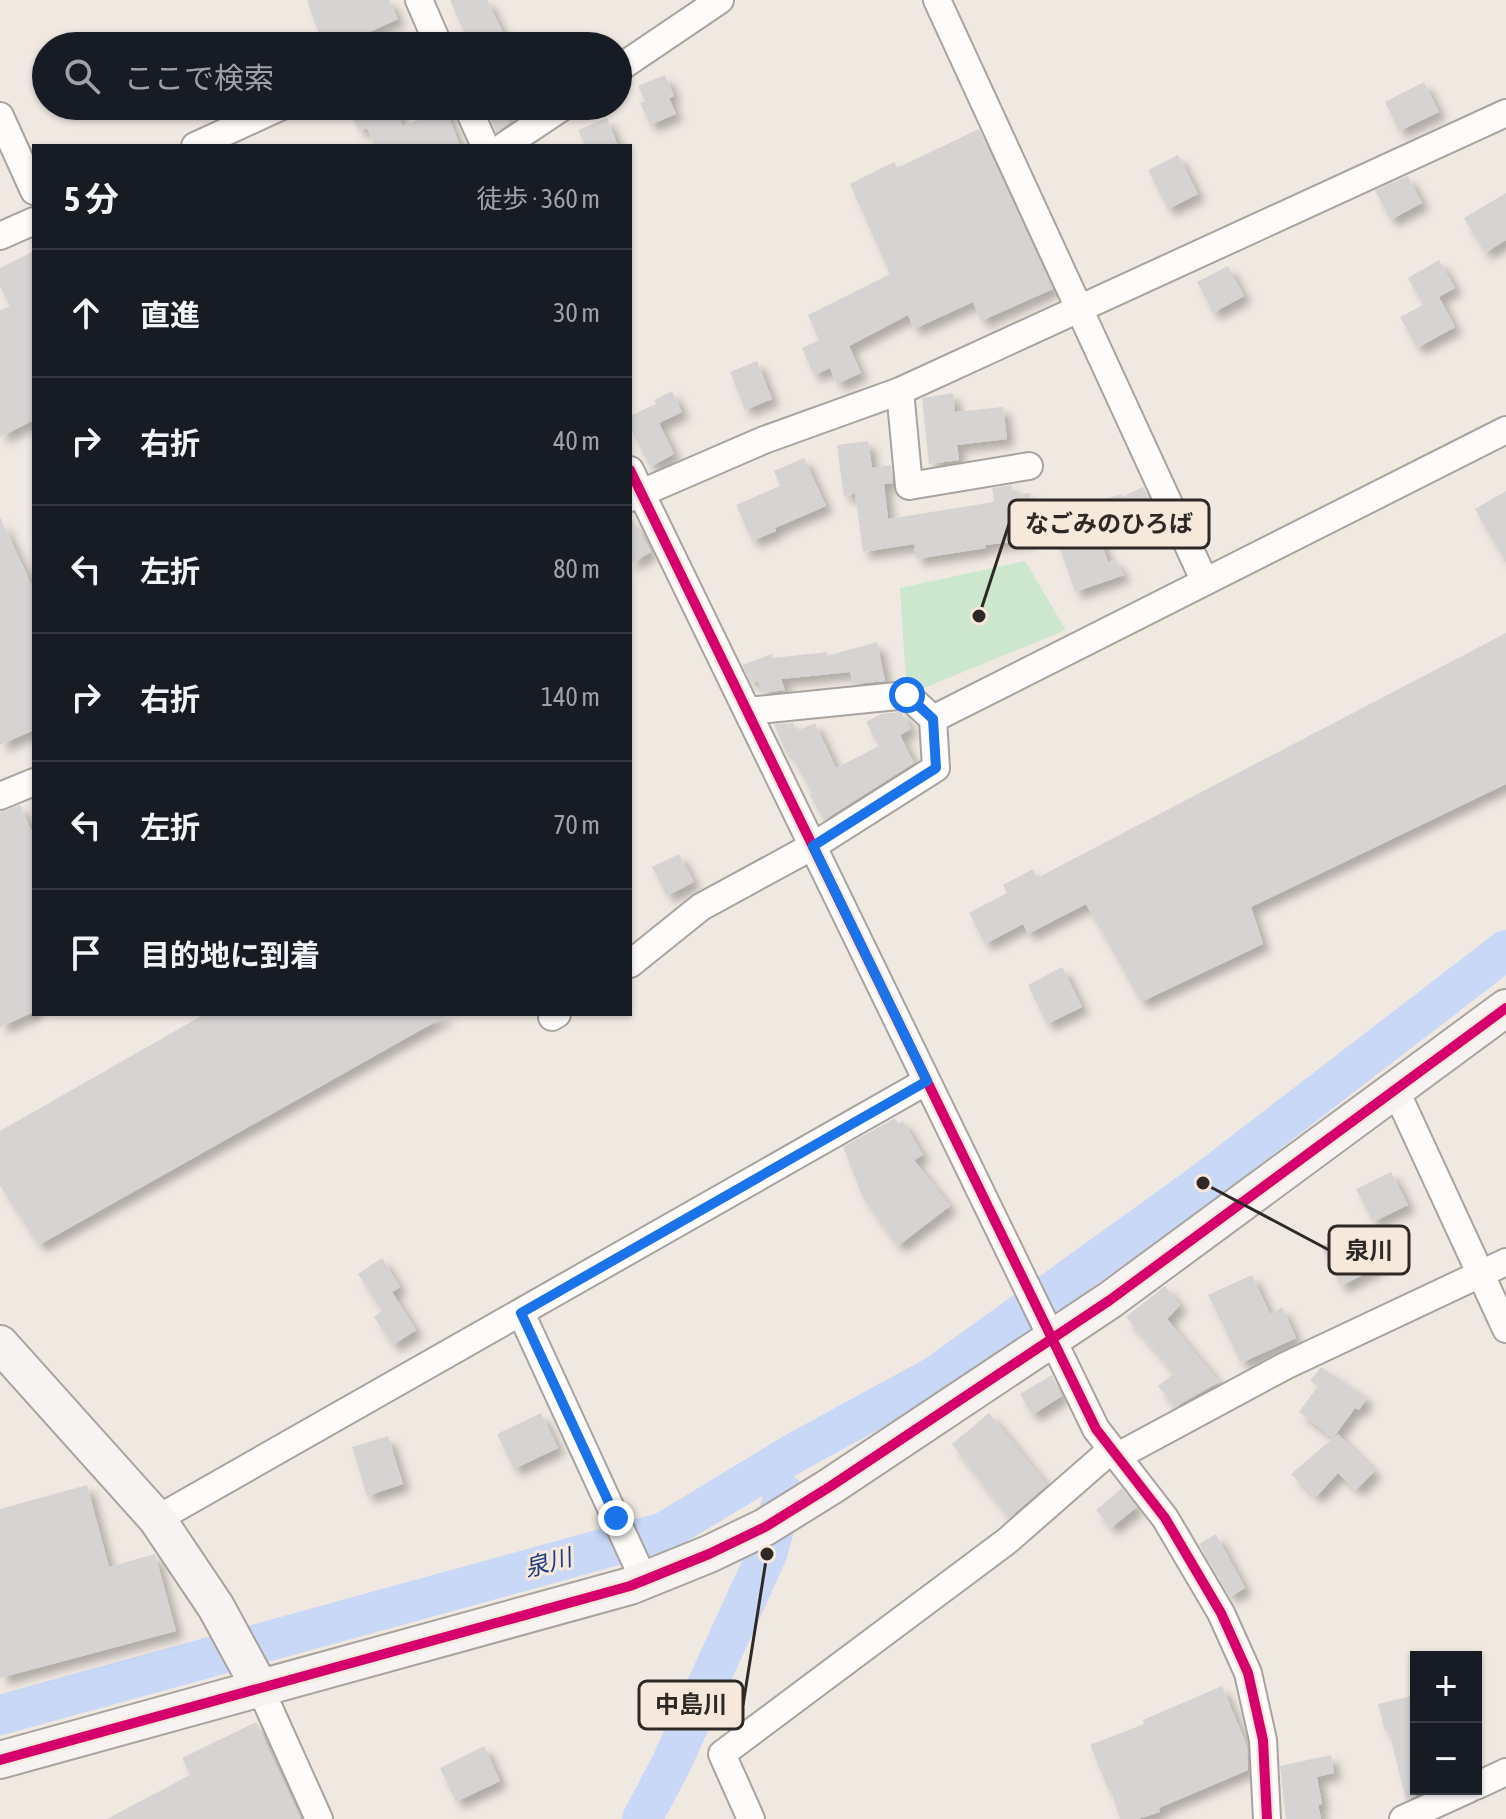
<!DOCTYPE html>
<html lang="ja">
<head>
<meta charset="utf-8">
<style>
	:root { --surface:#171b24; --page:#242831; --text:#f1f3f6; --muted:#9ea1a6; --line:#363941 }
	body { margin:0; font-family:"Asap Condensed","Noto Sans JP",sans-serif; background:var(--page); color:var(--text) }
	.controls { position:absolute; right:24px; bottom:24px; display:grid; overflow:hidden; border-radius:0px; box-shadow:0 2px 6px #0004 }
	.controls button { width:72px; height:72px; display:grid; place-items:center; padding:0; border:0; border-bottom:2px solid var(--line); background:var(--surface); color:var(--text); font:40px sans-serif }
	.stop { position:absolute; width:24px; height:24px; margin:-18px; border:6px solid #1a73e8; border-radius:50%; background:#fff }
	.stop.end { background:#1a73e8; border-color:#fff; box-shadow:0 2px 8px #0008 }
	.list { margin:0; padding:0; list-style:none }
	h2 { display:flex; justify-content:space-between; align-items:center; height:104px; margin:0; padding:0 32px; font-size:34px }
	h2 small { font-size:26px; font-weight:400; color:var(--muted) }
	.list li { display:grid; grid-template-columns:52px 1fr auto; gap:24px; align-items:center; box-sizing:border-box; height:128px; padding:0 32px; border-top:2px solid var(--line) }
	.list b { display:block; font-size:30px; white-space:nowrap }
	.list em { font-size:26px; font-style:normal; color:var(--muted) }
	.icon { flex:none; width:44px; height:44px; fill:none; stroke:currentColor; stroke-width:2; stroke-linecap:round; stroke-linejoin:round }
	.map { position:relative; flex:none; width:1506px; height:1819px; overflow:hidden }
	.search { position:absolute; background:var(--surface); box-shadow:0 2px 6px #0004; left:32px; top:32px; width:600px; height:88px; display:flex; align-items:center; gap:20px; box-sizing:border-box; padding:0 28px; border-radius:44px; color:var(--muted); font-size:30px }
	.panel { position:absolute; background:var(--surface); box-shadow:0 2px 6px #0004; left:32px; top:144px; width:600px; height:872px; border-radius:0px }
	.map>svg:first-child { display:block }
</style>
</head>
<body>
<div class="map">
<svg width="1506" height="1819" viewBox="0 0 1506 1819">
	<defs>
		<filter id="shadow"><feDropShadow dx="7" dy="7" stdDeviation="4" flood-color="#0004"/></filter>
	</defs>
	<rect width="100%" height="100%" fill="#f0e9e2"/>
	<path fill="#cde7cf" d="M1025,561l41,69 -159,65 -7,-107z"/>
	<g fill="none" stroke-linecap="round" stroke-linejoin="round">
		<path stroke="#c8d8f6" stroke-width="40" d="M0,1715l664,-183 132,-80 141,-77 266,-192 303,-233
			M642,1819l29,-55 96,-210 17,-60"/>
	</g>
	<path fill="#d6d3d3" filter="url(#shadow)" d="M307,0h82l9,19 -59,27h-16z
		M450,0h37l20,41 -11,5h-26z
		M665,75l9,21 -5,2 7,16 -26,11 -10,-22 5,-2 -7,-15z
		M1424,82l15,30 -40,19 -14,-29z
		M348,106h46l9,20 42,-18 15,38h-85l-8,-18 -8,3z
		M485,106h18l7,17 -14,9z
		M607,118l11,28h-33l-7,-16z
		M979,129l74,160 -72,32 -8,-19 -59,27 -6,-14 -59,31 12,27 -24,11 -7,-16 -16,7 -12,-27 17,-8 -11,-25 82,-41 -40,-90 44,-22 3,6z
		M1178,155l20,39 -30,15 -20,-39z
		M1408,176l14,27 -32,17 -15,-30z
		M1506,193v47l-21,13 -21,-35z
		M34,251v169l-34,17v-127l10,-4 -10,-20v-18z
		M1439,260l16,28 -16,9 16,30 -38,21 -17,-31 23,-12 -15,-27z
		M1228,266l16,30 -31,17 -16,-31z
		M757,361l15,38 -27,11 -15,-38z
		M672,391l10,21 -23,11 15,31 -24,13 -20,-40v-11l26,-12 -2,-4z
		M953,393l2,19 48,-5 4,32 -50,6 2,15 -30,4 -7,-66z
		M868,441l4,27 19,-3 2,18 -9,1 4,35 106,-17 -2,-14 20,-3 1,10 17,-2 2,17 -6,4 3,26 -44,5 1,3 -70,11 -2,-15 -51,8 -8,-59 -11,4 -7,-52z
		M804,458l22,48 -51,22 1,3 -24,10 -16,-36 44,-19 -6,-15z
		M1143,487l12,24 -54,17 -8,-25 28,-9 1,3z
		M1506,491v72l-31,-54z
		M630,515l21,37 -21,12z
		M0,517l34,73v140l-34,15z
		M1092,527l9,14 7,21 6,-2 10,15 -49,17 -18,-52z
		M1506,633v151l-255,123 12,37 -122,58 -55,-98 -58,30 -5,-10 -38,20 -16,-31 38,-20 -4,-8 30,-16 4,9z
		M877,642l8,39 -32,3 -3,-12 -69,7 4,11 -22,3 -5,-12 -7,2 -9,-18 30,-11 1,4 54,-6v4z
		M901,712l10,17 -11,6 14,28 -90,57 -14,-25 2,-1 -22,-42 -3,2 -13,-30 19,-1 4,8 18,-8 21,45 43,-22 -13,-24 15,-8z
		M20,805l14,31v176l-34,15v-215z
		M679,854l15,28 -27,14 -15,-29z
		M1062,967l20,40 -35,17 -19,-39z
		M205,1014h244l-410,231 -39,-59v-55z
		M895,1118l4,6 4,-3 20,34 -9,5 36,46 -52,40 -35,-48 -20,-51z
		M1391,1172l17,33 -35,17 -17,-33z
		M1359,1227l21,39 -39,20 -20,-39z
		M382,1258l18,29 -8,5 24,38 -23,15 -19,-28 8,-6 -24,-37z
		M1252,1275l18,39 12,-7 14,31 -55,25 -33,-68z
		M1165,1286l15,19 -13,14 52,63 -44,25 -17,-21 16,-13 -48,-56z
		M1321,1367l46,31 -8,12 -4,-2 -22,30 -34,-26 19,-26 -8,-5z
		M1052,1375l10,21 -30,19 -12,-21z
		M541,1413l17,35 -44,21 -17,-35z
		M989,1413l58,72 -38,33 -57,-74z
		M1338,1434l37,37 -19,19 -18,-17 -22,24 -25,-23z
		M388,1436l15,48 -36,12 -15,-49z
		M87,1485l22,82 46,-13 21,77 -176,47v-169z
		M1122,1488l15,19 -26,21 -15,-18z
		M1216,1534l29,54 -15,9 -31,-53z
		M1222,1686l25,60 1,24 -89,38 1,4 -22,7h-18l-9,-29 -2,1 -19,-46 54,-21 -1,-4z
		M1416,1695v101l-10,4 -17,-69h-4l-7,-27z
		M256,1722l45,97h-194l83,-44 -8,-17z
		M484,1746l16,35 -44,21 -16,-34z
		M1331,1755l3,18 -17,4 5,27 -4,1 3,14h-35l-6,-53z"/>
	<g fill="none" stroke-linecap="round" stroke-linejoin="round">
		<defs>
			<path id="street" d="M419,0l20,46
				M937,0l268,582
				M618,69l102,-69
				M467,106l18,40
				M0,116l34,75
				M195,146l87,-40
				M504,146l60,-40
				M0,236l34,-15
				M900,391l9,95 120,-20
				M630,470l466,959 69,89 56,95 27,60 15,67 4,79
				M630,498l134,-58 136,-49 606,-278
				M748,711l159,-16 26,24
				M0,796l34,-14
				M630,964l71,-57 112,-61 123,-78 -3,-49 573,-289
				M552,1017l5,-3
				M1395,1089l111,240
				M521,1313l123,267
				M1116,1457l169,-91 221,-104
				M157,1519l770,-438
				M260,1688l59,131
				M1476,1786l30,-14
				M751,1819l-29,-65 285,-213 104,-91
				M1403,1819l66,-30"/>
			<path id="secondary" d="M0,1344l157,175 59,88 44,81
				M0,1760l630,-174 79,-32 56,-27 66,-41 279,-186 396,-292"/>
		</defs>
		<use href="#street" stroke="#a9a39e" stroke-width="30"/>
		<use href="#secondary" stroke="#a9a39e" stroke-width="40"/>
		<use href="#street" stroke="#fdfcfb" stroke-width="26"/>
		<use href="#secondary" stroke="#f8f3f3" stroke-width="36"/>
		<defs>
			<path id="cycleway" d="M630,470l466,959 69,89 56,95 27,60 15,67 4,79
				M0,1760l630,-174 79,-32 56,-27 66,-41 279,-186 396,-292"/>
		</defs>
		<use href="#cycleway" stroke="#f6e9dc" stroke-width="15"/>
		<use href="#cycleway" stroke="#d6006c" stroke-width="10"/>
	</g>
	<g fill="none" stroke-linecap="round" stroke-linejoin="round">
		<path stroke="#1a73e8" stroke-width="10" d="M616,1518l-95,-205 406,-232 -114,-235 123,-78 -3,-49 -26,-24"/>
	</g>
	<g text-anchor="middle" stroke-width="6" stroke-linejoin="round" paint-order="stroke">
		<g font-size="24" font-style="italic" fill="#1c3d7f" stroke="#f6e9dc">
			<text transform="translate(548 1563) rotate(-15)" y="8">泉川</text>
		</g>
	</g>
	<path fill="none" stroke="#2e2925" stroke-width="3" d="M979 616L1009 524M1203 1183L1329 1250M767 1554L743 1705"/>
	<g fill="#2e2925" stroke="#f6e9dc" stroke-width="3">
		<circle cx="979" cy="616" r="8"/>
		<circle cx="1203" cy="1183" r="8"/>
		<circle cx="767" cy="1554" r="8"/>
	</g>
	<g fill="#f6e9dc" stroke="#2e2925" stroke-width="3">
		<rect x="1009" y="500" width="200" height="48" rx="8"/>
		<rect x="1329" y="1226" width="80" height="48" rx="8"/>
		<rect x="639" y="1681" width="104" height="48" rx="8"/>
	</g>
	<g font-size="24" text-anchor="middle" font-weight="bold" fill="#2e2925">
		<text x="1109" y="532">なごみのひろば</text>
		<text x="1369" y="1259">泉川</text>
		<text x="691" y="1713">中島川</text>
	</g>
</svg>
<div class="controls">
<button>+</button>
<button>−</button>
</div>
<div class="stop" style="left:907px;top:695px"></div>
<div class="stop end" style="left:616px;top:1518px"></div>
<div class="search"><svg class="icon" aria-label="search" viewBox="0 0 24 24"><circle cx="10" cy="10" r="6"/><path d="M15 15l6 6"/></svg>ここで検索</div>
<section class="panel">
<h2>5 分<small>徒歩 · 360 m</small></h2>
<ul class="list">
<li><svg class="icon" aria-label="ahead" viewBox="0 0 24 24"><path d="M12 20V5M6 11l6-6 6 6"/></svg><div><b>直進</b></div><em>30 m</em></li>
<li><svg class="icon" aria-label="right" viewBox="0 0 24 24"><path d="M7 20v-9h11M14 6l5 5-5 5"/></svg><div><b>右折</b></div><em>40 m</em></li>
<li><svg class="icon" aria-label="left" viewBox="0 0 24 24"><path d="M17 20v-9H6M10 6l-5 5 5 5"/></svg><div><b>左折</b></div><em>80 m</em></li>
<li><svg class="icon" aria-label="right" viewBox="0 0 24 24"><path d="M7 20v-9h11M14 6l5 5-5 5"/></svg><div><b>右折</b></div><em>140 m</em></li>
<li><svg class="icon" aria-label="left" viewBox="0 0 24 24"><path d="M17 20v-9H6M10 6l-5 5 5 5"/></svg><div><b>左折</b></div><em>70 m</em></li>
<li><svg class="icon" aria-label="arrive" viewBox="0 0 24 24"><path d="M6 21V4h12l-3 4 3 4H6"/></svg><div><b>目的地に到着</b></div></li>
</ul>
</section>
</div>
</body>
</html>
